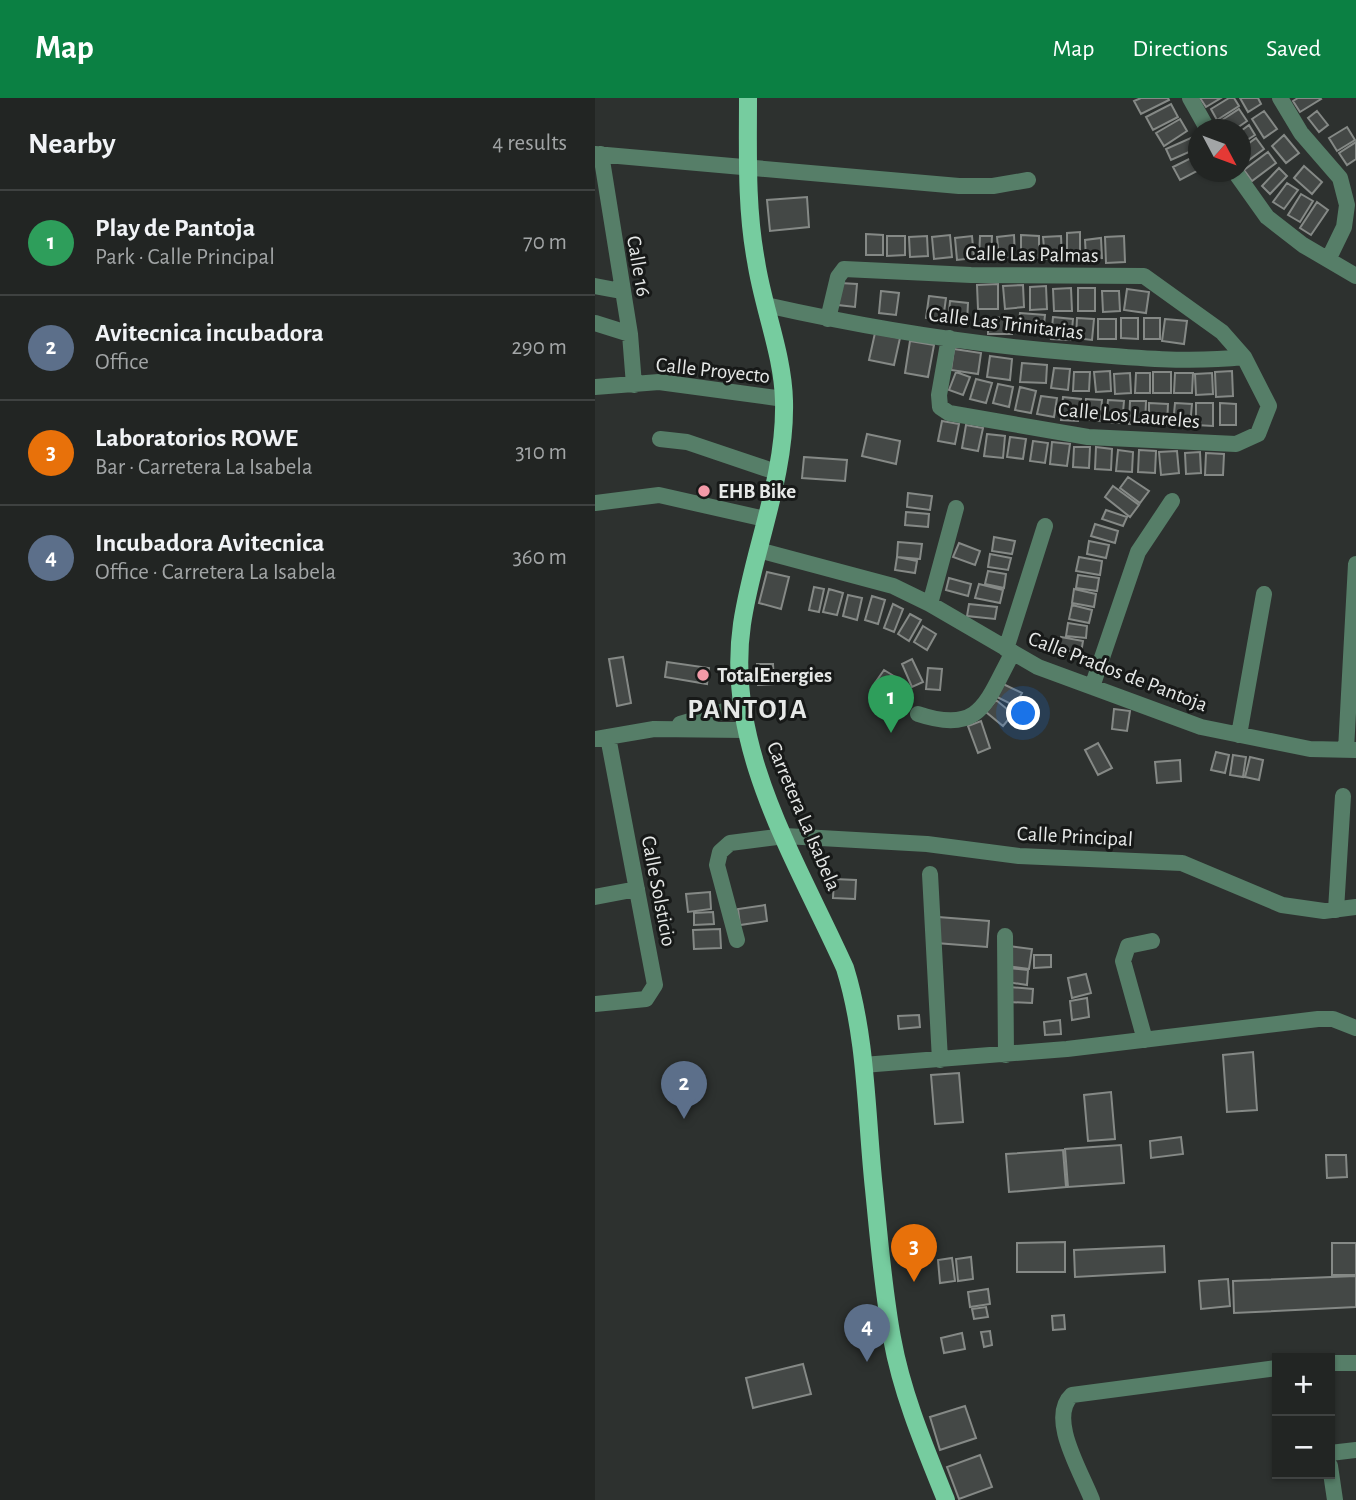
<!DOCTYPE html>
<html lang="en">
<head>
<meta charset="utf-8">
<style>
	:root { --surface:#222523; --page:#2a2d2b; --text:#f1f3f6; --muted:#a2a5a6; --line:#3f4241; --accent:#0b8043 }
	body { margin:0; font-family:"Alegreya Sans",sans-serif; background:var(--page); color:var(--text) }
	.controls { position:absolute; right:21px; bottom:21px; display:grid; overflow:hidden; border-radius:0px; box-shadow:0 2px 5px #0004 }
	.controls button { width:63px; height:63px; display:grid; place-items:center; padding:0; border:0; border-bottom:2px solid var(--line); background:var(--surface); color:var(--text); font:35px sans-serif }
	.compass { position:absolute; left:593px; top:21px; width:63px; height:63px; border-radius:50%; background:var(--surface); box-shadow:0 2px 5px #0004; rotate:131deg }
	.you { position:absolute; left:429px; top:616px; width:24px; height:24px; margin:-18px; border:5px solid #fff; border-radius:50%; background:#1a73e8; box-shadow:0 0 0 10px #1a73e833 }
	.badge { display:grid; place-items:center; width:46px; height:46px; border-radius:50%; background:var(--accent); color:#fff; font-size:23px; font-weight:700 }
	.pin { position:absolute; translate:-50% -58px; filter:drop-shadow(0 2px 4px #0008) }
	.pin::after { content:''; position:absolute; top:37px; width:24px; height:21px; background:inherit; clip-path:polygon(0 0,100% 0,50% 100%) }
	.list { margin:0; padding:0; list-style:none }
	h2 { display:flex; justify-content:space-between; align-items:center; height:91px; margin:0; padding:0 28px; font-size:30px }
	h2 small { font-size:23px; font-weight:400; color:var(--muted) }
	.list li { display:grid; grid-template-columns:46px 1fr auto; gap:21px; align-items:center; box-sizing:border-box; height:105px; padding:0 28px; border-top:2px solid var(--line) }
	.list b { display:block; font-size:26px; white-space:nowrap }
	.list p { margin:0; font-size:23px; white-space:nowrap; color:var(--muted) }
	.list em { font-size:23px; font-style:normal; color:var(--muted) }
	.map { position:relative; flex:none; width:761px; height:1402px; overflow:hidden }
	header { display:flex; align-items:center; gap:42px; box-sizing:border-box; height:98px; padding:0 35px; background:var(--accent); color:#fff }
	header strong { font-size:33px }
	nav { display:flex; gap:38px; margin-inline-start:auto; font-size:24px }
	main { display:flex }
	aside { flex:1; background:var(--surface) }
	.map>svg:first-child { display:block }
</style>
</head>
<body>
<header>
<strong>Map</strong>
<nav><a>Map</a><a>Directions</a><a>Saved</a></nav>
</header>
<main>
<aside>
<h2>Nearby<small>4 results</small></h2>
<ul class="list">
<li><span class="badge" style="background:#2e9e5b">1</span><div><b>Play de Pantoja</b><p>Park · Calle Principal</p></div><em>70 m</em></li>
<li><span class="badge" style="background:#5c6f8a">2</span><div><b>Avitecnica incubadora</b><p>Office</p></div><em>290 m</em></li>
<li><span class="badge" style="background:#e8710a">3</span><div><b>Laboratorios ROWE</b><p>Bar · Carretera La Isabela</p></div><em>310 m</em></li>
<li><span class="badge" style="background:#5c6f8a">4</span><div><b>Incubadora Avitecnica</b><p>Office · Carretera La Isabela</p></div><em>360 m</em></li>
</ul>
</aside>
<div class="map">
<svg width="761" height="1402" viewBox="0 0 761 1402">
	<rect width="100%" height="100%" fill="#2d312f"/>
	<path fill="#444846" stroke="#858986" stroke-width="2" d="M546,0h27l1,2 -28,14 -7,-13z
		M605,0h21l-15,9z
		M634,0h5l5,8 -22,14 -6,-11z
		M645,0h18l3,6 -13,8z
		M703,0h22l1,1 -21,13 -7,-11z
		M576,6l7,13 -25,13 -7,-13z
		M644,11l8,12 -13,9h-10l-5,-8z
		M669,13l13,18 -13,9 -12,-19z
		M722,13l11,14 -9,7 -11,-14z
		M585,21l7,12 -23,15 -8,-13z
		M654,27l6,10 -14,9v-13z
		M752,29l8,13 -18,11 -8,-13z
		M689,37l15,18 -13,10 -14,-17z
		M598,39l5,11 -27,12 -5,-11z
		M661,40l8,11 -19,14 -4,-14z
		M761,44v17l-9,6 -8,-12z
		M673,54l8,11 -24,18 -8,-11z
		M604,56v16l-19,10 -7,-13z
		M709,68l18,16 -10,12 -18,-16z
		M684,70l8,8 -17,18 -8,-8z
		M692,85l11,7 -14,19 -11,-7z
		M706,96l12,7 -13,21 -12,-7z
		M212,99l2,30 -39,4 -3,-31z
		M722,104l11,8 -17,25 -11,-7z
		M485,134v27h-13v-26z
		M271,136l17,1v20h-17z
		M355,137l2,22 -18,2 -2,-22z
		M419,137l1,22 -16,1 -2,-21z
		M426,137l18,1v22l-18,-1z
		M292,138h18v19l-18,1z
		M332,138l1,20 -18,1 -1,-20z
		M377,138l2,22 -17,2 -2,-22z
		M385,138h12l-1,23 -12,-1z
		M466,138l1,22 -17,1 -2,-22z
		M529,138l1,26 -19,1 -1,-26z
		M506,140l1,20 -16,1 -1,-19z
		M245,185l17,1 -2,23 -17,-2z
		M403,186v25h-20l-1,-24z
		M428,187l1,22 -19,2 -2,-23z
		M451,188l1,23 -17,1v-23z
		M476,190l1,23h-18l-1,-22z
		M483,190h17v23h-17z
		M532,191l22,3 -3,21 -22,-3z
		M286,193l18,2 -3,22 -17,-2z
		M507,193h17l1,20 -17,1z
		M334,198l17,2 -3,22 -17,-2z
		M355,203l18,2 -1,20 -19,-1z
		M425,215l25,2 -2,19 -25,-3z
		M417,219v17h-24v-16z
		M458,219l20,2 -2,21 -20,-1z
		M482,220l17,1 -2,21 -16,-2z
		M526,220h17v21l-17,-1z
		M549,220h16v21h-16z
		M503,221h18v20h-18z
		M570,221l22,2 -3,23 -22,-3z
		M280,235l25,5 -6,27 -25,-5z
		M315,243l24,4 -6,32 -23,-4z
		M359,251l27,4 -3,21 -27,-4z
		M395,258l22,3 -2,21 -23,-3z
		M427,265l25,2 -1,18 -26,-1z
		M459,270l16,1 -2,21 -17,-2z
		M515,273l1,20 -15,1 -2,-20z
		M637,273l1,25 -17,1 -1,-25z
		M361,274l14,5 -7,18 -14,-5z
		M479,274h16l-1,19h-16z
		M558,274h18v21h-18z
		M535,275l1,20 -16,1 -1,-20z
		M541,275h14v20h-15z
		M580,275h18l-1,20h-18z
		M617,275l1,21 -17,1 -1,-21z
		M381,281l16,4 -6,20 -16,-4z
		M403,286l15,3 -4,20 -16,-4z
		M425,289l16,4 -5,22 -16,-3z
		M446,298l16,2 -3,19 -17,-3z
		M468,299l18,2 -3,22 -17,-1z
		M491,301l16,1 -2,21 -16,-2z
		M513,302l16,1 -2,22 -16,-1z
		M535,303h16l-1,23h-16z
		M554,305l19,1 -1,21 -18,-1z
		M580,305l17,1 -2,22 -17,-1z
		M601,305h17v23l-17,-1z
		M625,305l16,1v21h-16z
		M347,323l17,3 -4,20 -17,-3z
		M371,327l17,3 -5,23 -16,-3z
		M272,336l33,7 -4,23 -34,-8z
		M392,336l18,2 -2,22 -19,-2z
		M415,339l16,2 -3,20 -16,-2z
		M438,343l15,2 -3,20 -15,-2z
		M457,344l18,2 -3,22 -17,-2z
		M479,349h16l-1,21 -16,-1z
		M501,349l16,2 -1,21 -16,-1z
		M523,352l15,2 -1,20 -16,-1z
		M544,352l17,1 -1,22 -17,-1z
		M582,353l2,22 -18,2 -2,-23z
		M605,354l1,21 -15,1 -1,-21z
		M611,355l18,1 -1,21h-18z
		M209,359l43,3 -2,21 -43,-3z
		M533,379l21,14 -9,12 -20,-15z
		M518,388l26,19 -9,12 -25,-20z
		M313,395l24,3 -2,14 -23,-3z
		M511,412l21,7 -4,9 -21,-7z
		M311,414l23,2 -1,13 -23,-2z
		M500,426l23,7 -3,12 -24,-7z
		M399,439l21,4 -3,13 -20,-3z
		M494,443l20,4 -3,13 -19,-4z
		M303,444l24,2 -2,15 -23,-2z
		M364,445l21,8 -5,14 -22,-8z
		M395,456l21,4 -3,12 -20,-3z
		M302,459l20,4 -2,12 -20,-3z
		M484,459l23,4 -2,14 -24,-4z
		M393,473l18,3 -2,14 -19,-4z
		M172,474l22,5 -8,32 -22,-6z
		M483,477l21,3 -2,13 -21,-3z
		M354,480l22,6 -3,12 -22,-6z
		M384,486l24,6 -3,13 -25,-5z
		M219,489l10,2 -5,23 -10,-2z
		M234,491l14,4 -6,22 -14,-3z
		M479,491l22,5 -2,13 -22,-4z
		M253,497l14,3 -5,22 -14,-4z
		M277,498l13,4 -7,24 -13,-4z
		M298,506l10,5 -9,23 -10,-4z
		M374,506l28,3 -2,12 -28,-3z
		M477,507l20,5 -3,13 -20,-4z
		M315,516l11,6 -12,21 -11,-7z
		M473,525l19,3 -1,12 -20,-2z
		M328,528l13,8 -9,16 -13,-8z
		M466,539l22,4 -2,12 -22,-4z
		M28,559l8,46 -14,3 -8,-47z
		M317,561l11,23 -11,5 -10,-23z
		M72,564l42,6 -2,16 -42,-7z
		M162,566h16l1,20 -16,1z
		M333,570l14,1 -2,21 -14,-1z
		M289,572l23,14 -9,13 -23,-14z
		M406,585l21,10 -7,13 -20,-10z
		M401,602l17,14 -10,12 -17,-14z
		M519,611l16,2 -3,20 -15,-2z
		M386,623l9,27 -12,5 -10,-27z
		M503,645l14,25 -14,7 -13,-25z
		M621,654l13,3 -4,18 -14,-3z
		M638,657l13,2 -3,20 -13,-2z
		M655,659l13,3 -4,20 -14,-3z
		M585,662l1,21 -24,2 -2,-21z
		M239,781l22,1 -1,19 -22,-1z
		M115,794l1,17 -23,3 -2,-18z
		M170,807l2,16 -27,4 -2,-16z
		M118,814l1,12 -20,1v-12z
		M343,819l51,4 -2,26 -51,-4z
		M125,831l1,19 -27,1 -1,-19z
		M414,848l23,3 -3,20 -23,-3z
		M439,857h17v12l-17,1z
		M413,870l20,2 -1,15 -20,-3z
		M491,876l5,19 -19,5 -4,-20z
		M414,889l24,2 -1,14 -24,-1z
		M492,900l2,19 -17,3 -2,-19z
		M324,917l1,12 -21,2 -1,-13z
		M465,922l1,14 -16,1 -1,-13z
		M658,954l4,58 -30,2 -4,-57z
		M364,975l4,49 -28,2 -4,-49z
		M516,994l4,47 -27,2 -4,-46z
		M586,1039l2,17 -32,4 -1,-17z
		M526,1047l3,38 -56,4 -3,-38z
		M468,1052l3,37 -57,5 -3,-38z
		M731,1057h20l1,22 -20,1z
		M470,1144v30h-48v-29z
		M737,1145h24v32h-24z
		M569,1148l1,26 -90,5 -1,-27z
		M376,1159l2,22 -15,2 -2,-22z
		M357,1160l3,23 -15,2 -2,-23z
		M761,1178v31l-122,6 -1,-32z
		M633,1181l2,27 -29,3 -2,-28z
		M393,1191l2,15 -20,3 -2,-15z
		M391,1209l2,10 -14,2 -2,-10z
		M469,1217l1,14 -12,1 -1,-14z
		M395,1233l2,14 -8,2 -3,-15z
		M367,1235l3,16 -21,4 -3,-15z
		M208,1266l8,30 -58,14 -7,-30z
		M370,1308l11,32 -36,12 -10,-33z
		M385,1357l12,32 -33,12 -12,-32z"/>
	<g fill="none" stroke-linecap="round" stroke-linejoin="round">
		<path stroke="#567e68" stroke-width="16" d="M595,0l18,32
			M685,0l21,35 39,45 7,27 -3,22 -15,31
			M0,56l364,32h34l35,-6
			M6,56l29,180 4,51
			M640,74l32,45 36,28 53,31
			M0,188l26,5
			M171,207c102,23 207,40 312,48 56,5 110,10 166,4
			M233,221l10,-42 6,-8 127,6 173,1 78,56 22,25 25,49 -11,28 -22,10 -148,-7 -139,-24 -9,-6 -1,-12 10,-57
			M0,225l35,11
			M0,289l64,-5 125,17
			M65,341l27,3 89,30
			M0,405l64,-8 106,24
			M163,452l135,36 37,18 108,63 163,60 109,22 46,1
			M335,506l26,-96
			M411,551l39,-123
			M497,589l46,-135 34,-51
			M323,616c63,21 68,-12 94,-60
			M85,626l61,-18
			M644,637l25,-141
			M0,641l59,-10 91,1
			M751,652l10,-186
			M335,776l10,186
			M0,799l42,-8
			M741,812l7,-114
			M410,838l1,119
			M142,842l-20,-75 3,-13 10,-9 55,-7 142,8 92,12 163,7 100,42 42,6 32,-4
			M0,906l51,-5 9,-14 -47,-248
			M550,942l-22,-79 5,-15 24,-5
			M268,967l204,-16 251,-30h15l23,9
			M735,1265h26
			M735,1355l26,-3
			M735,1368l5,34
			M497,1402c-10,-27 -45,-82 -20,-105l205,-27"/>
		<path stroke="#76cc9f" stroke-width="18" d="M153,0c0,55 -2,109 8,163 7,47 27,93 28,140 2,76 -31,149 -42,223 -18,123 54,235 103,344 22,71 21,147 29,221 5,50 9,100 18,149 10,56 33,110 54,162"/>
	</g>
	<g fill="#f39aa8" stroke="#171918" stroke-width="2.5">
		<circle cx="109" cy="393" r="7"/>
		<circle cx="108" cy="577" r="7"/>
	</g>
	<g text-anchor="middle" stroke-width="6" stroke-linejoin="round" paint-order="stroke">
		<g font-size="21" fill="#e6e8e7" stroke="#171918">
			<text transform="translate(437 156) rotate(1)" y="7">Calle Las Palmas</text>
			<text transform="translate(44 168) rotate(80)" y="7">Calle 16</text>
			<text transform="translate(411 225) rotate(7)" y="7">Calle Las Trinitarias</text>
			<text transform="translate(118 272) rotate(6)" y="7">Calle Proyecto</text>
			<text transform="translate(534 317) rotate(5)" y="7">Calle Los Laureles</text>
			<text transform="translate(523 573) rotate(21)" y="7">Calle Prados de Pantoja</text>
			<text transform="translate(209 718) rotate(67)" y="7">Carretera La Isabela</text>
			<text transform="translate(480 738) rotate(3)" y="7">Calle Principal</text>
			<text transform="translate(64 793) rotate(79)" y="7">Calle Solsticio</text>
		</g>
		<g font-size="21" font-weight="bold" fill="#e6e8e7" stroke="#171918" text-anchor="start">
			<text x="123" y="400">EHB Bike</text>
			<text x="122" y="584">TotalEnergies</text>
		</g>
		<g font-size="28" font-weight="bold" letter-spacing="2" fill="#e6e8e7" stroke="#171918">
			<text x="153" y="620">PANTOJA</text>
		</g>
	</g>
</svg>
<div class="controls">
<button>+</button>
<button>−</button>
</div>
<svg class="compass" viewBox="-18 -18 36 36"><path d="M0-13l5 13h-10z" fill="#e53935"/><path d="M0 13l5-13h-10z" fill="#a2a5a6"/></svg>
<div class="you"></div>
<div class="pin badge" style="left:296px;top:635px;background:#2e9e5b">1</div>
<div class="pin badge" style="left:89px;top:1021px;background:#5c6f8a">2</div>
<div class="pin badge" style="left:319px;top:1184px;background:#e8710a">3</div>
<div class="pin badge" style="left:272px;top:1264px;background:#5c6f8a">4</div>
</div>
</main>
</body>
</html>
